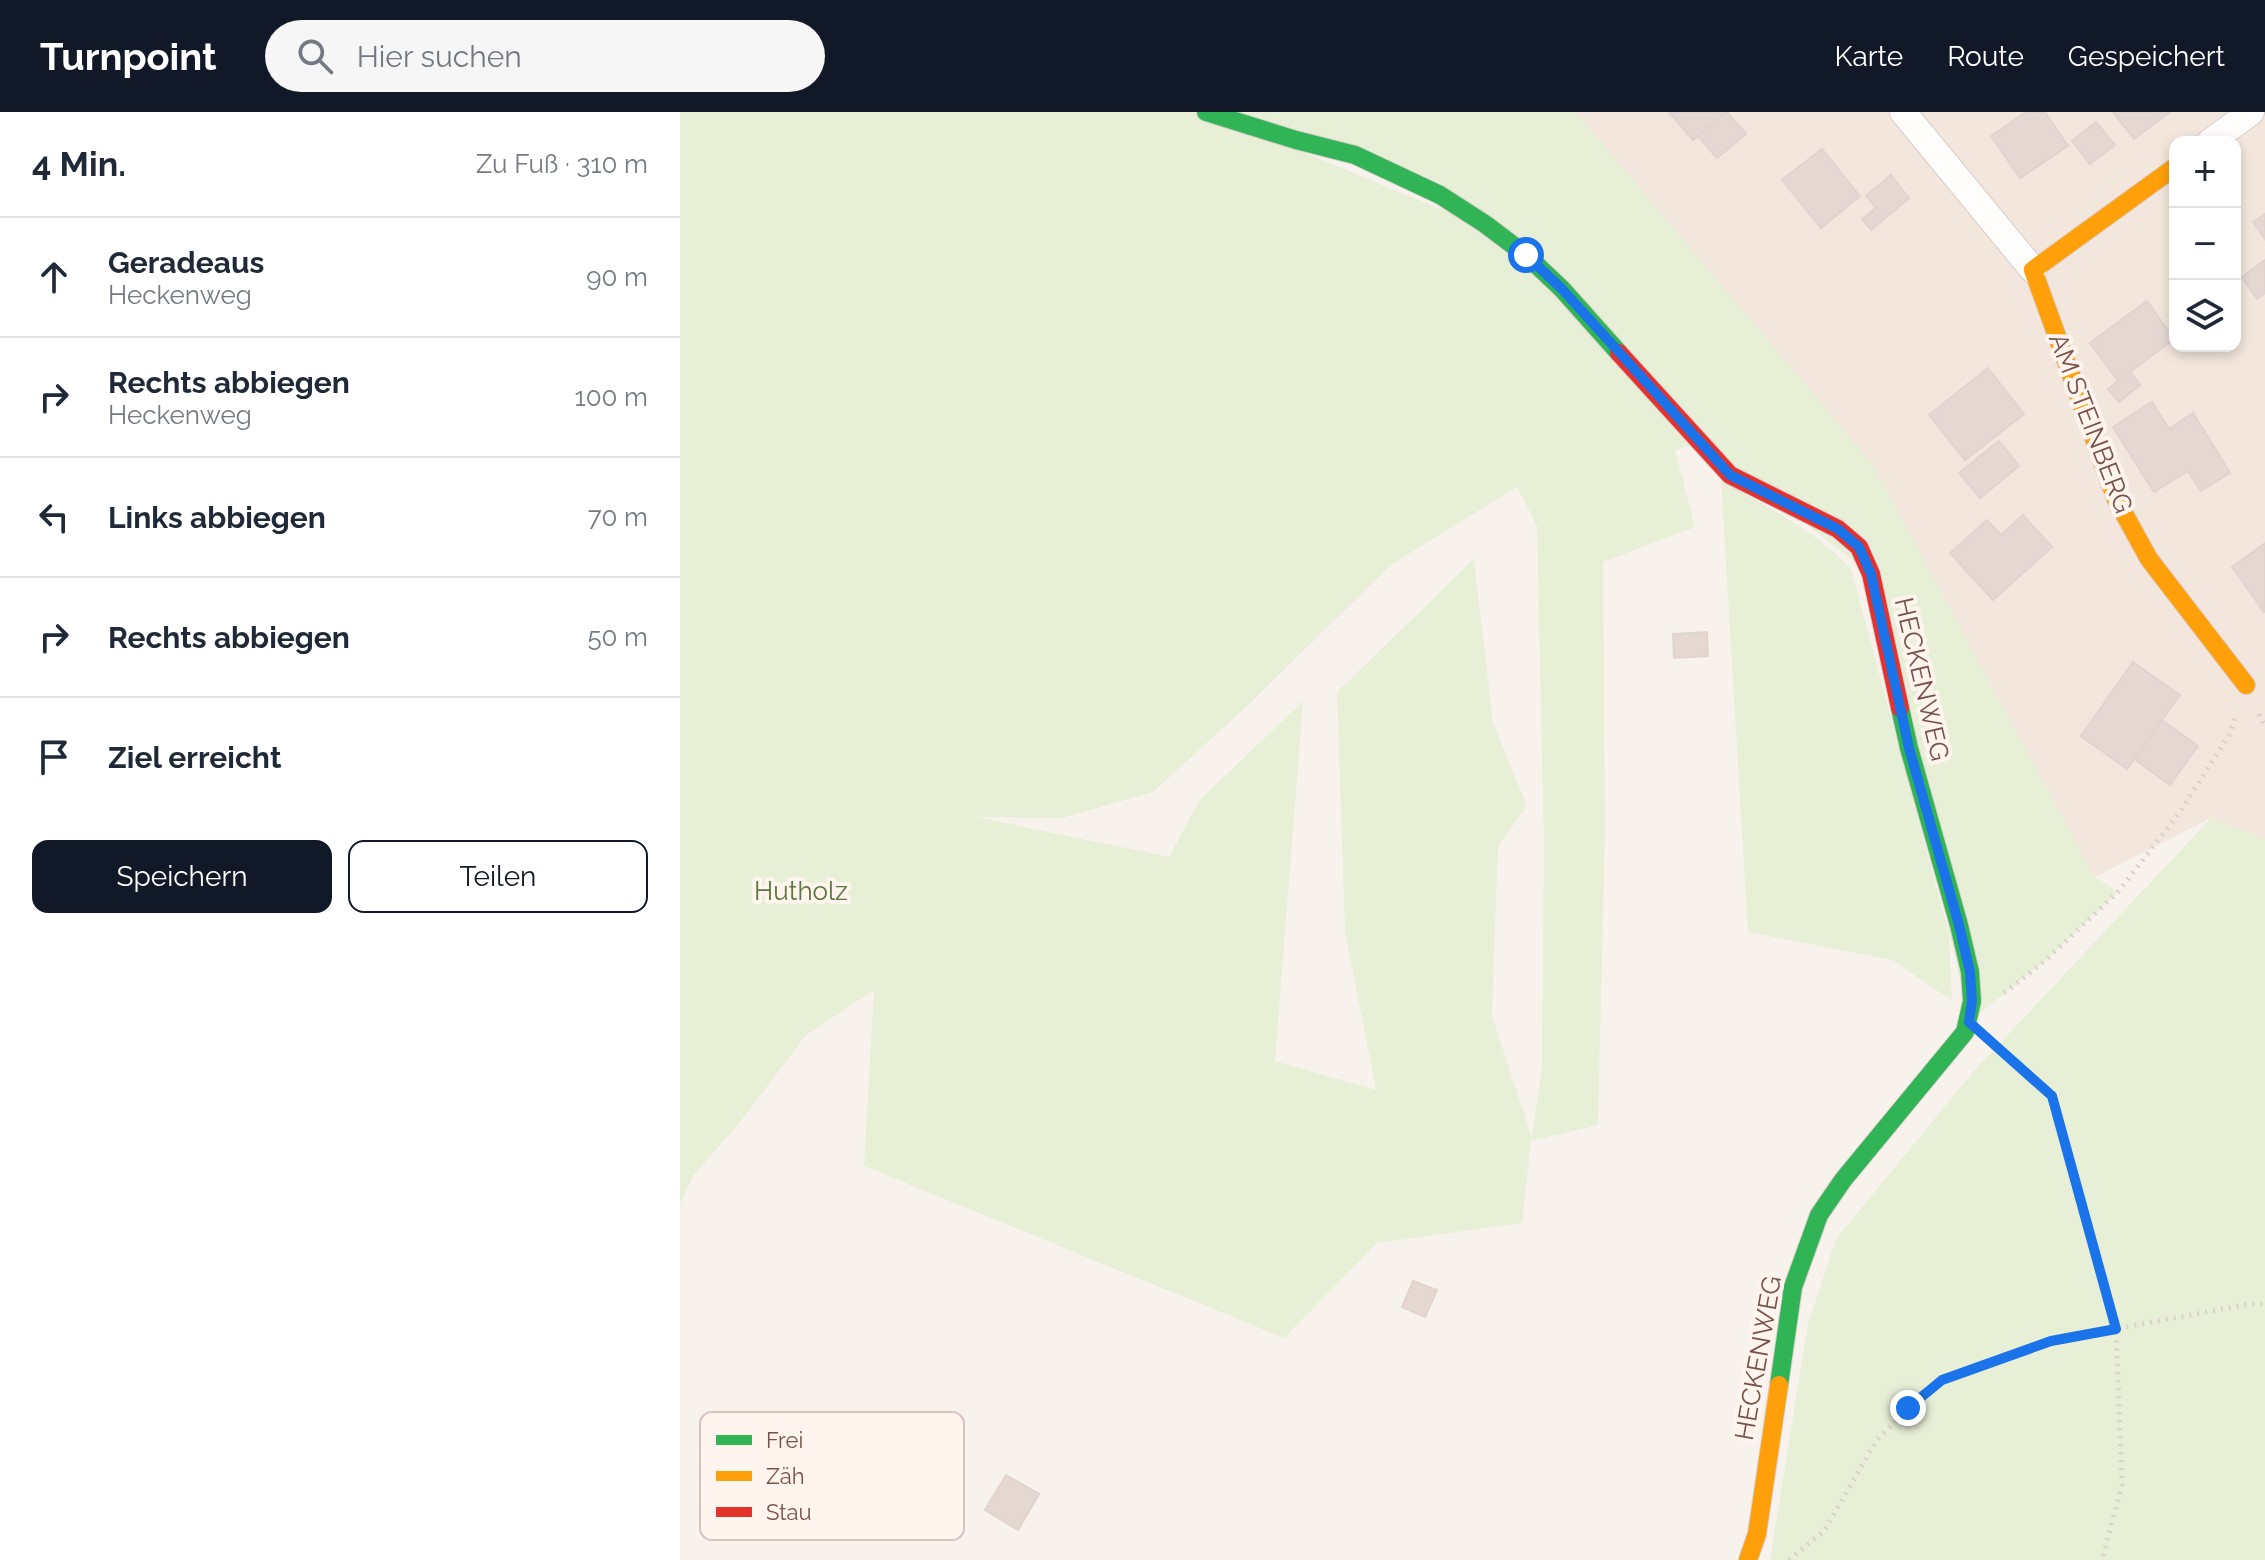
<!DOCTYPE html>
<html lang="de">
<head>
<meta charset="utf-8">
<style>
	:root { --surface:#fff; --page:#f6f6f7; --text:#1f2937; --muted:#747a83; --line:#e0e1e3; --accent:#111827 }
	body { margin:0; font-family:Raleway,sans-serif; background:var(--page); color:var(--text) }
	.controls { position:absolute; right:24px; top:24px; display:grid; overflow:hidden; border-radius:16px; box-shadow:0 4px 12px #0003 }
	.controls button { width:72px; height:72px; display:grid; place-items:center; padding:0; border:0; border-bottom:2px solid var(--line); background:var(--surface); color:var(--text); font:40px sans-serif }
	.stop { position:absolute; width:24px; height:24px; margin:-18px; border:6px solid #1a73e8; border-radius:50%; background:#fff }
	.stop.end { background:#1a73e8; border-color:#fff; box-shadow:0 2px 8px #0008 }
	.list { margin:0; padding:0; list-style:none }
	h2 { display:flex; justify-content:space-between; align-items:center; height:104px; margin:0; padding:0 32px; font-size:34px }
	h2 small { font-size:26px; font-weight:400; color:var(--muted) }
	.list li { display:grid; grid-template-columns:52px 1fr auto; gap:24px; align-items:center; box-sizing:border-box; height:120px; padding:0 32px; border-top:2px solid var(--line) }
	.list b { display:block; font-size:30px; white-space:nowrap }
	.list p { margin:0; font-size:26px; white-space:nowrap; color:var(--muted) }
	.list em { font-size:26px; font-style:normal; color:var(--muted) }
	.actions { display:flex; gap:16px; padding:24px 32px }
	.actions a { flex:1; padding:18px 0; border:2px solid var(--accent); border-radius:16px; text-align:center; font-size:28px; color:var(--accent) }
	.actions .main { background:var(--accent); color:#fff }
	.icon { flex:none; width:44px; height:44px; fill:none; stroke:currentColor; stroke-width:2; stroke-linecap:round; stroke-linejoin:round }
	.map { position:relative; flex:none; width:1585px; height:1448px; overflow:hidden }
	header { display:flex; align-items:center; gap:48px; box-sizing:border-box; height:112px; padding:0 40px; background:var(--accent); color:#fff }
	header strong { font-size:38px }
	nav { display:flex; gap:44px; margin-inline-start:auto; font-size:28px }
	.search { width:560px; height:72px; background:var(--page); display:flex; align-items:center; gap:20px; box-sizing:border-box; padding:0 28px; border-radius:44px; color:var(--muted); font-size:30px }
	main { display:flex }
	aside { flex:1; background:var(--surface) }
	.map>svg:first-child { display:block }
</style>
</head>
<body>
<header>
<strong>Turnpoint</strong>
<div class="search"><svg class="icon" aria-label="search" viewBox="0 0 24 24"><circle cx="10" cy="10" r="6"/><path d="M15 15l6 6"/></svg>Hier suchen</div>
<nav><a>Karte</a><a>Route</a><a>Gespeichert</a></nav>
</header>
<main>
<aside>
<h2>4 Min.<small>Zu Fuß · 310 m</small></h2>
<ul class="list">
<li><svg class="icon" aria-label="ahead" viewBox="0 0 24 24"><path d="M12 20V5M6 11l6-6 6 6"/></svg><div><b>Geradeaus</b><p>Heckenweg</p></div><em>90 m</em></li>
<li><svg class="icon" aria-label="right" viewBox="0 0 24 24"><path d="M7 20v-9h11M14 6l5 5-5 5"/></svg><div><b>Rechts abbiegen</b><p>Heckenweg</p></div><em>100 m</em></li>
<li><svg class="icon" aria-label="left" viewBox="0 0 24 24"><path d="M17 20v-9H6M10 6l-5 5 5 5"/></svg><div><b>Links abbiegen</b></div><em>70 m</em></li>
<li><svg class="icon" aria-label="right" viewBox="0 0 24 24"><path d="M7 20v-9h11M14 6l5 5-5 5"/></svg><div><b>Rechts abbiegen</b></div><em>50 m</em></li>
<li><svg class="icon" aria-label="arrive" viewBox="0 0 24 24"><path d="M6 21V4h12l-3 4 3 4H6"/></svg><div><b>Ziel erreicht</b></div></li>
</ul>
<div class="actions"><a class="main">Speichern</a><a>Teilen</a></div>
</aside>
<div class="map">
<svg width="1585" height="1448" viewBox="0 0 1585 1448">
	<rect width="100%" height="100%" fill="#f8f2ec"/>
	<path fill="#f3e6dc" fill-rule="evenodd" d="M896,0h689v727l-54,-21 -116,59 -222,-412zM1495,30h60v204h-60z"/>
	<path fill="#e8efd7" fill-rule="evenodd" d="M0,0h526l333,138 -302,-138h339l297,352 222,413 23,15 -72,68 -77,62 -98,-448 -170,-131 -26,7 20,77 -92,35 2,267 -7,296 -67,16 -9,82 -145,20 -93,95 -420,-172 10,-176 -68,45 -65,86 -48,55 -13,28zM837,375l20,39 7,319 -2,221 -10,72 -40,-122 6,-170 29,-40 -34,-83 -19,-164 -137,133 8,239 31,159 -101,-29 28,-360 -104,100 -30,56 -192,-40 85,1 91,-26 91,-83 147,-144z
		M1041,368c45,27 94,50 130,89l98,365 3,67 -60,-41 -144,-28z
		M1531,706l54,21v721h-495l38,-236 28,-85 137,-167z"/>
	<path fill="#e5d8d3" stroke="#e1d4ce" stroke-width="2" d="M989,0h58l-34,28z
		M1047,0l19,22 -29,24 -19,-22z
		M1346,0h19l23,34 -48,32 -29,-42z
		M1433,0h57l-36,27z
		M1416,10l19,23 -25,19 -18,-23z
		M1142,37l38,47 -39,32 -39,-48z
		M1211,63l18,23 -38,32 -9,-11 14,-11 -10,-12z
		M1585,102v25l-12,-17z
		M1585,148v33l-8,6 -15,-22z
		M1467,189l27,38 -56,42 -28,-38z
		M1308,256l36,46 -59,46 -36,-45z
		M1451,260l9,13 -21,17 -11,-13z
		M1472,290l17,27 24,-16 37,60 -29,18 -13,-20 -34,21 -41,-65z
		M1319,329l20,25 -39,32 -21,-25z
		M1343,403l29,32 -59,53 -43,-47 37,-33 14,15z
		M1585,431v68l-1,1 -32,-45z
		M1027,520l1,24 -34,2 -1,-24z
		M1453,550l47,33 -53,74 -46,-33z
		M1482,608l36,26 -28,39 -36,-26z
		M733,1169l24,9 -12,27 -23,-10z
		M326,1363l33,19 -21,36 -33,-20z"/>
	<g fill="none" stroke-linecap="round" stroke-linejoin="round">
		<defs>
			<path id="street" d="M1223,0l130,158
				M1530,30l41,-30"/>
			<path id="fast" d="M526,0l90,28 59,15 85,40 45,29 41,31 36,34 57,64
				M1099,1273l14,-98 26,-72 24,-35 122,-148 7,-31 -2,-29 -11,-47 -50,-177 -9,-40"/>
			<path id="slow" d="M1495,55l-142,103 83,229 33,60 97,126
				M1068,1448l9,-26 22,-149"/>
			<path id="jam" d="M939,241l111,122 108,54 21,18 12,27 29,134"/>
		</defs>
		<use href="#street" stroke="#d7cdc8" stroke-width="28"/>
		<use href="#fast" stroke="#d9ceca" stroke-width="20"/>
		<use href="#slow" stroke="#d9ceca" stroke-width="20"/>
		<use href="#jam" stroke="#d9ceca" stroke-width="20"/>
		<path stroke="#dbd0cd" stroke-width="5" stroke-dasharray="2 6" stroke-linecap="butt" d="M1579,602l6,13
			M1324,881l42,-33 72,-68 62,-80 49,-77 7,-20
			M1316,934l56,50 64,233 6,156 -20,75
			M1109,1448l35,-29 52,-90 32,-33 34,-28 109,-39 198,-37h16"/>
		<use href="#street" stroke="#fefdfc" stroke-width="26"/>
		<use href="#fast" stroke="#30b455" stroke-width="18"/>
		<use href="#slow" stroke="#ff9f0a" stroke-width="18"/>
		<use href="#jam" stroke="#e5322d" stroke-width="18"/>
	</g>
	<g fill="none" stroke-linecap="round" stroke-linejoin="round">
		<path stroke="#1a73e8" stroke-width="10" d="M846,143l36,34 168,186 108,54 21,18 12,27 38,174 50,177 11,47 2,29 -3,21 83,74 64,233 -65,12 -109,39 -34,28"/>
	</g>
	<g text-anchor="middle" stroke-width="8" stroke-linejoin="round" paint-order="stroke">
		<g font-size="26" fill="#78524a" stroke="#fff5ee">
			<text transform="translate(1411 311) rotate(69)" y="9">AM STEINBERG</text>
			<text transform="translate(1242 567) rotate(77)" y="9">HECKENWEG</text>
			<text transform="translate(1078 1246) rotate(-80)" y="9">HECKENWEG</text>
		</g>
		<g font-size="26" fill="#5a783f" stroke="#fff5ee">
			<text x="121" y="788">Hutholz</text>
		</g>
	</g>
	<rect x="20" y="1300" width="264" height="128" rx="12" fill="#fff5ee" stroke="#d6c4bd" stroke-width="2"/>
	<rect x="36" y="1323" width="36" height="10" fill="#30b455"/>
	<rect x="36" y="1359" width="36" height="10" fill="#ff9f0a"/>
	<rect x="36" y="1395" width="36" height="10" fill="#e5322d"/>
	<g font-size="22" fill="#78524a">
		<text x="86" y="1336">Frei</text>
		<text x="86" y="1372">Zäh</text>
		<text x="86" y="1408">Stau</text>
	</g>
</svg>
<div class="controls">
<button>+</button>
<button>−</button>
<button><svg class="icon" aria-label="layers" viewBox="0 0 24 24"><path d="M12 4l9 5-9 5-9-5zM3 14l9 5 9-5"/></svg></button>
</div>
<div class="stop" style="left:846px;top:143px"></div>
<div class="stop end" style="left:1228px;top:1296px"></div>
</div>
</main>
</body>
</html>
